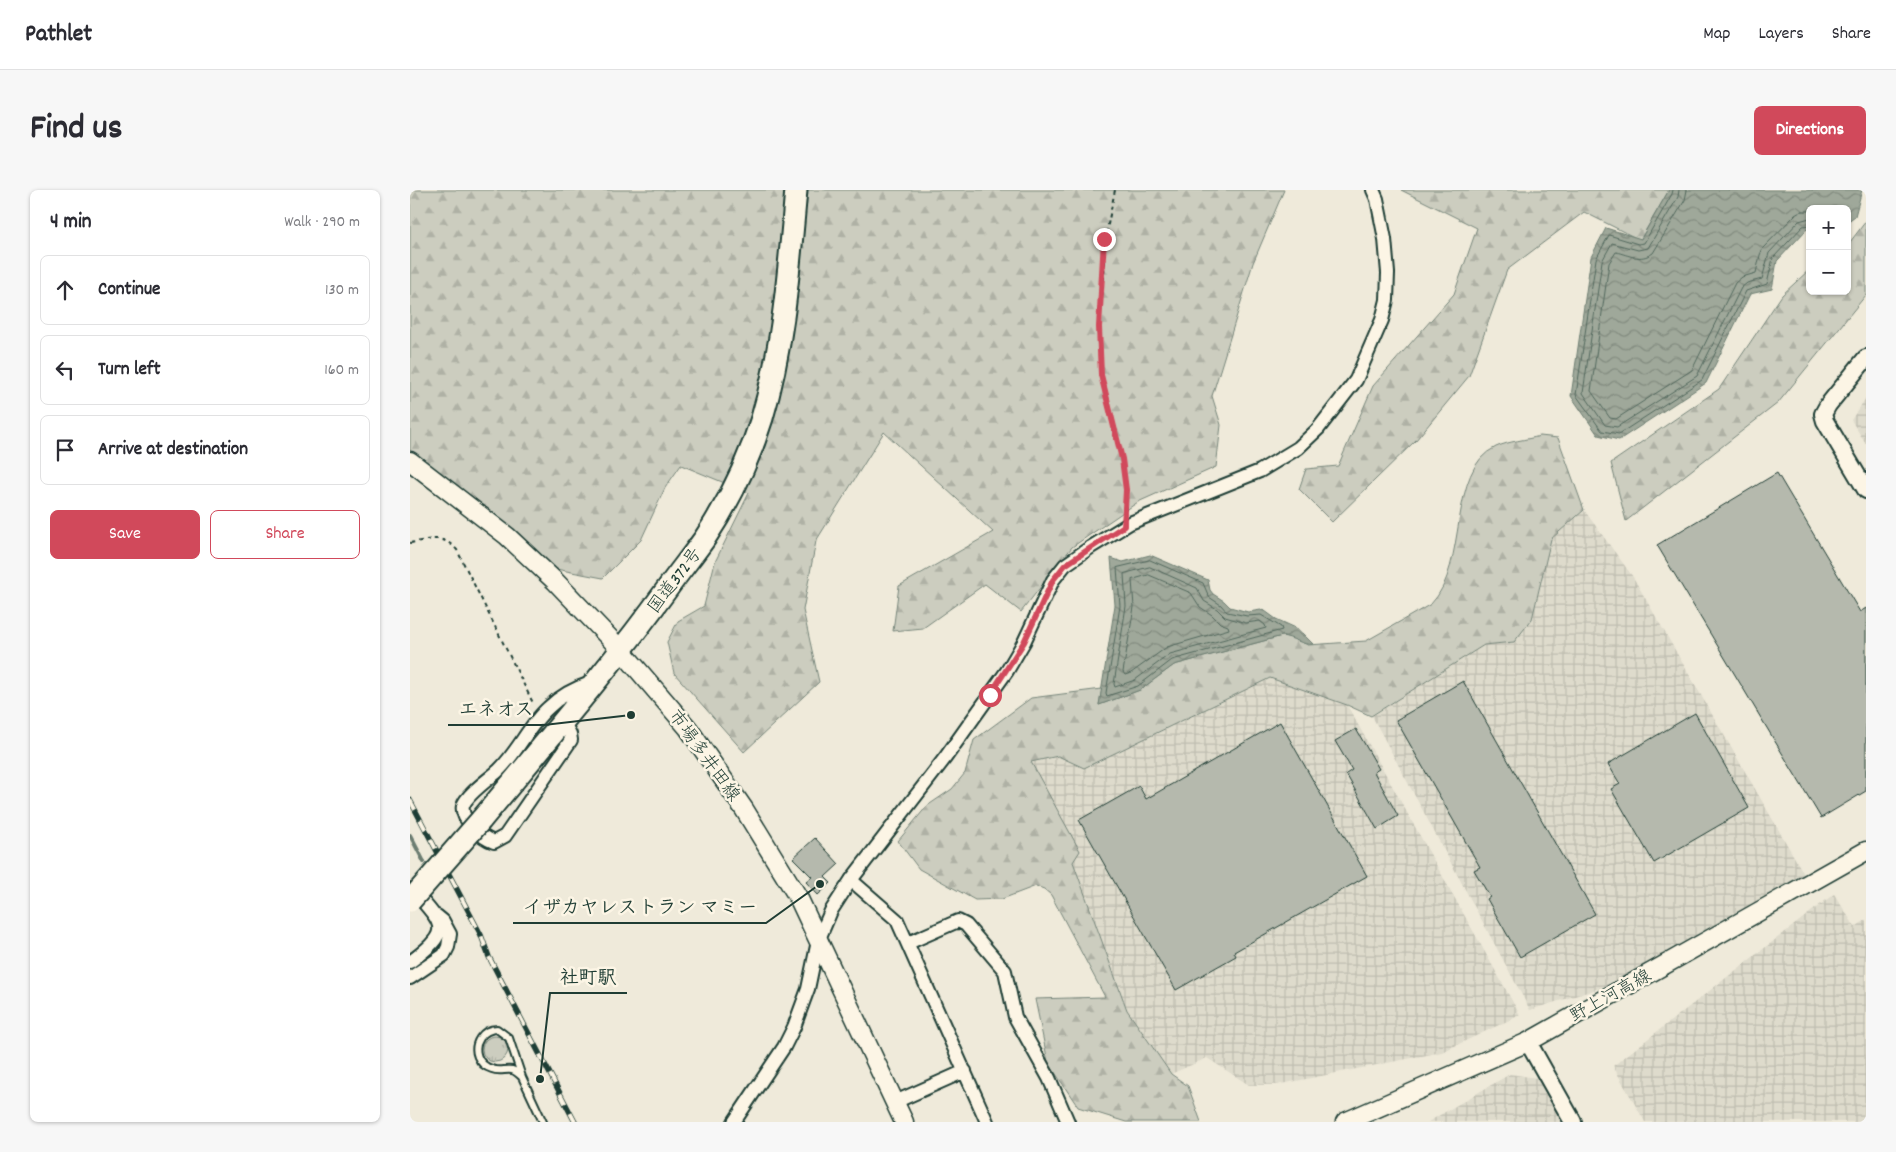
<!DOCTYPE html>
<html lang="en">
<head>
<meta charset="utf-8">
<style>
	:root { --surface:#fff; --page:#f7f7f7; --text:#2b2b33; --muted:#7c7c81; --line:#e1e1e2; --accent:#d1495b }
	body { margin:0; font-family:Dekko,"Klee One",sans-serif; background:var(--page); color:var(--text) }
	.controls { position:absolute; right:15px; top:15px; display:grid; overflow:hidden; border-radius:8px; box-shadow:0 1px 4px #0004 }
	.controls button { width:45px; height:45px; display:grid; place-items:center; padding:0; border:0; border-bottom:1px solid var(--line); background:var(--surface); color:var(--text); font:25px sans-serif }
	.stop { position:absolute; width:15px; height:15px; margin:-11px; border:4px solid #d1495b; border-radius:50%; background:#fff }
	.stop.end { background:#d1495b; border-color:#fff; box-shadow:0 1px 5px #0008 }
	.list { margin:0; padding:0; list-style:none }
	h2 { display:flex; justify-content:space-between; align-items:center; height:65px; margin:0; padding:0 20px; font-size:21px }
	h2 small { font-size:16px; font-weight:400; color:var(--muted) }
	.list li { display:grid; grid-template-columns:32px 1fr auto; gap:15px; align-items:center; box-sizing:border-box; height:70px; margin:0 10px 10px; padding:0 10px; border:1px solid var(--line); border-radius:8px }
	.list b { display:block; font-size:19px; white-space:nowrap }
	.list em { font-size:16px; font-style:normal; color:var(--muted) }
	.actions { display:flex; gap:10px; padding:15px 20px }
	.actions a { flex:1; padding:11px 0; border:1px solid var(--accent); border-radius:8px; text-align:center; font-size:18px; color:var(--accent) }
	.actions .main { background:var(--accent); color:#fff }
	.icon { flex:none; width:28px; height:28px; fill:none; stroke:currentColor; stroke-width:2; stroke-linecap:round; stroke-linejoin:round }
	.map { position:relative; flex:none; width:1456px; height:932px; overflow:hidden; border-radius:8px }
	header { display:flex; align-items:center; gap:30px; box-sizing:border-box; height:70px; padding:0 25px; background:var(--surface); border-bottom:1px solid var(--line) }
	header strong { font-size:24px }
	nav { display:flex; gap:28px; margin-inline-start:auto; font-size:18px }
	.intro { display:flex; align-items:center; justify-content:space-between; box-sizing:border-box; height:120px; padding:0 30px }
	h1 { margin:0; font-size:35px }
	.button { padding:12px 22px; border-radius:8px; background:var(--accent); color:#fff; font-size:18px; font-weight:700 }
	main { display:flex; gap:30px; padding:0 30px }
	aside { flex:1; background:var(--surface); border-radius:8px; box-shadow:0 1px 4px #0004 }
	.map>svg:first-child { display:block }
</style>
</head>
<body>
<header>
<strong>Pathlet</strong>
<nav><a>Map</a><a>Layers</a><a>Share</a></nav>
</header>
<div class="intro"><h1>Find us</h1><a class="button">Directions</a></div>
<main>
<aside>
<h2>4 min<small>Walk · 290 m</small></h2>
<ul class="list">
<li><svg class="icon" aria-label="ahead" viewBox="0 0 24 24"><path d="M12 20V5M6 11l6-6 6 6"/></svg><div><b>Continue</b></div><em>130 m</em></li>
<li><svg class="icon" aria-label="left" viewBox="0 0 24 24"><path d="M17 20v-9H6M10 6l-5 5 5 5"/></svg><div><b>Turn left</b></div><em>160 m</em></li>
<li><svg class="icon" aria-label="arrive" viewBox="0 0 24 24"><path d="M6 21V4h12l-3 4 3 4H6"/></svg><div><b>Arrive at destination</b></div></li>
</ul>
<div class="actions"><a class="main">Save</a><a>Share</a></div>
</aside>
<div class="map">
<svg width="1456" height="932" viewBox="0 0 1456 932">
	<defs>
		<pattern id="industrial-grid" width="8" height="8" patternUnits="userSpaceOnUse" patternTransform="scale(1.25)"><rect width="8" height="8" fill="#dedbcc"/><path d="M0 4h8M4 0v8" fill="none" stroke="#bebdb0"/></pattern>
		<pattern id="grass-tufts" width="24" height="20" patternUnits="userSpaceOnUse" patternTransform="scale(1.25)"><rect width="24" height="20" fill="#cccdbf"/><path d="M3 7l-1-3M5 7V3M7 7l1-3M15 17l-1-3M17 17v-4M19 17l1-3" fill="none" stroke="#afb1a5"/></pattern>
		<pattern id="forest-firs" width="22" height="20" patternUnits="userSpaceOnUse" patternTransform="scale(1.25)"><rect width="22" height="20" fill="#cccdbf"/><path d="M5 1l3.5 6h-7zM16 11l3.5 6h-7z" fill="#afb1a5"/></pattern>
		<pattern id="water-waves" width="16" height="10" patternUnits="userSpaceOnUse" patternTransform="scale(1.25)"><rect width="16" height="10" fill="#9fa89a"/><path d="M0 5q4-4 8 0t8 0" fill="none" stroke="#818a7e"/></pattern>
	</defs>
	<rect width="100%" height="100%" fill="#efeada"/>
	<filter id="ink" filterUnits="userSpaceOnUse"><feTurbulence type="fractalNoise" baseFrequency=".02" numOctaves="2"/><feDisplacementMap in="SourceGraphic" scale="10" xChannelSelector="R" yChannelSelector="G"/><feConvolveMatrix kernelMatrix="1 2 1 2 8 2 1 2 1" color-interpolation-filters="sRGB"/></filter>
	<g filter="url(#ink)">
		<path fill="url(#industrial-grid)" d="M1456,208v46l-15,-24z
			M1174,320l49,67 171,297 -178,106 -96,30 -158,-294 112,-71 30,-3 18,-23 19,-80z
			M860,488l77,27 173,310 -78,37 -166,33h-27l-42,-27 -36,16 -44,-64 -54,-148 -42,-100 27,-6 26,12z
			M1424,704l21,33 11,-7v202h-221l-32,-56z
			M1100,884l27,4 25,44h-134z"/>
		<path fill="url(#grass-tufts)" stroke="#76857a" d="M72 859a13 13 0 1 1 26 0a13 13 0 1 1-26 0Z"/>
		<path fill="url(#forest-firs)" stroke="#76857a" d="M0,0h874l-31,73 -41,133 9,29 -5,42 -78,35 -66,45 -51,65 -36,-28 -62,44 -30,3 6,-45 94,-54 -109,-100 -68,109 -13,69 16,72 -75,70 -70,-79 -7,-31 11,-21 26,-15 11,-44 34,-69 -68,-28 -16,23 -24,52 -38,38 -47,-9 -60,-54 -86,-63z
			M991,0h268l-29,50 -56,-28 -77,58 -38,106 -53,64 -84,82 -33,-33 7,-20 32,-3 35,-80 81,-92 23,-66z
			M1456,31v74l-88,108 -152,118 -15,-58 108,-74 63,-94 28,-26v22h37v-45z
			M1130,246l18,2 26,72 -33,29 -19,80 -18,23 -30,3 -113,71 -24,-11 -77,-27 -186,90 -26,-12 -27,6 49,89 -7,11 54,148 44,64 17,12 13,36h-75l-48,-15 -30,-45 -13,-63 70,-2 -54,-102 -7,-6 -8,-3 -34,13 -27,1 -56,-31 -21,-28 29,-35 25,-17 13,-16 9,-33 57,-42 71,-9 -3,16 41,-15 34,-25 108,-29 11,2 15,7 58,-4 65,-37c38,-39 16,-135 65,-157 13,-6 30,-7 44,-11z"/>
		<path fill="url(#water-waves)" stroke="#6c7d71" d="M1259,0h193l-7,26 -8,6v-13h-37v21l-3,-1 -30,32 -5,28 -22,5 -44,89 -87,57 -21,-5 -27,-39 20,-139 15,-29 35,11z
			M740,365l58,25 2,10 3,4 11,7 6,6 18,5 13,-2 4,1 11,8 22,10 15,15c-9,2 -21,-7 -31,-8l-108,29 -34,25 -41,15 16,-100 -4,-47 12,4z"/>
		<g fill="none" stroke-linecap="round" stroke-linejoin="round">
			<path stroke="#52685d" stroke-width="1" d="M1263,0l-1,4 -28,49 -6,1 -29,-9 -13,24 -20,136 26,36 17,3 83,-54 44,-89 21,-7 6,-26 30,-32 7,-1
				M1269,0l-1,7 -30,51 -10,2 -26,-7 -10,18 -19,132 22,32 12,2 80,-51 44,-88 6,-5 15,-4 7,-26 30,-32 11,-3
				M1277,0l-2,10 -32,53c-13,9 -24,2 -37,-1l-7,11 -18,128 19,27 6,1 76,-49 43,-87 7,-6 14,-4 4,-18 3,-7 32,-33 7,-4h8
				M740,370l53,23 6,14 12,8 6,7 20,4 14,-1 20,12 1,3 -110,30 -34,26 -31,10 -1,-3 14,-87 -3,-38z
				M740,377l47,21 7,13 13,8 8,8 21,6 14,-2 5,4 1,3 -96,26 -35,26 -20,7 -1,-3 12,-78 -2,-32z
				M739,385l42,18 9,14 12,8 8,8 8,3 1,3 -62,18 -36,26 -6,2 -2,-3 11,-65 -2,-27z"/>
			<path stroke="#6c7d71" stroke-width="4" d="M0,645l14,27"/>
		</g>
		<path fill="#b5b9ad" stroke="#1f3d34" d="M1367,283l83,139 6,-4v183l-45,27 -164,-273z
			M1053,491l132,233 -75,43 -33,-58 3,-2 -16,-27 6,-3 -84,-147z
			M1285,523l54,95 -95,55 -43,-74 9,-5 -12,-20z
			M870,532l87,154 -133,76 2,4 -60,34 -97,-170 60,-34 7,13z
			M946,539l23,40 -5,3 24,44 -21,13 -31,-55 6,-4 -17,-29z
			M405,648l24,26 -14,13 6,6 -13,12 -12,-13 6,-5 -19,-19z"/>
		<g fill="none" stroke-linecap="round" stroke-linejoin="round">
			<defs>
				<path id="service" d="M112,887c-3,-3 -6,-6 -10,-7 -7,-1 -13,2 -20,-1 -14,-4 -20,-19 -12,-31 4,-6 10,-9 17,-9l12,9 13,39 21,45"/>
				<path id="minor" d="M153,531l7,13 1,6 -66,96 -11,6c-12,-4 -34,-23 -31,-36 3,-11 26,-27 35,-35 20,-19 30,-45 50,-63 12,-12 27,-20 43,-25
					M441,690l46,40 90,202
					M498,753l50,-22 8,4 39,46 10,46 34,61 19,44
					M0,772c44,-32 33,-37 2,-73
					M0,788l34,-23 4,-8 2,-13 -7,-13 -6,-5
					M485,912l70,-31
					M324,932l50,-75 10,-20 14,-38 10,-48 13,-30 20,-31 94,-122 62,-87 17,-29 29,-62 12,-15 26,-18 39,-24 130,-52 38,-23 20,-19 38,-49 26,-60 5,-20 1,-27 -3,-34 -8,-40 -4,-9"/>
				<path id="tertiary" d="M1456,168l-38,47 -5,9 2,7 41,69
					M1118,852l45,80"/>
				<path id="secondary" d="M0,271l97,75 48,45 66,69 67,78 56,81 54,88 106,225
					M935,932l183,-80 338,-191"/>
				<path id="trunk" d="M71,630c63,-76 128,-151 186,-231 12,-17 26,-34 38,-51 24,-36 44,-78 57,-120 22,-74 27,-151 34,-228"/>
			</defs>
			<use href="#service" stroke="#1f3d34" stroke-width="10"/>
			<use href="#minor" stroke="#1f3d34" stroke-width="16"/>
			<use href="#tertiary" stroke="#1f3d34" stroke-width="20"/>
			<use href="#secondary" stroke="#1f3d34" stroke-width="21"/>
			<use href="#trunk" stroke="#1f3d34" stroke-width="25"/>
			<path stroke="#1f3d34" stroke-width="2" stroke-dasharray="4 4" stroke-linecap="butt" d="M705,0l-10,49 -6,88 2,48 21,84 4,31 -1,23
				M0,353c20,-3 32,-10 47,7l77,155"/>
			<use href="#service" stroke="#fcf5e5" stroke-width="6"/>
			<use href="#minor" stroke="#fcf5e5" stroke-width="12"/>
			<use href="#tertiary" stroke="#fcf5e5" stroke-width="16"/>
			<use href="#secondary" stroke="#fcf5e5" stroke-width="18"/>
			<use href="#trunk" stroke="#fcf5e5" stroke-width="21"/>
			<defs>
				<path id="rail" d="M0,610l71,135 8,22 86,165"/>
			</defs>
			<use href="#rail" stroke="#1f3d34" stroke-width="5.5"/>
			<use href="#rail" stroke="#fcf5e5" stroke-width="4" stroke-dasharray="11" stroke-linecap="butt"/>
			<defs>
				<path id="trunk-bridge" d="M0,711l71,-81"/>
			</defs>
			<use href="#trunk-bridge" stroke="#1f3d34" stroke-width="25" stroke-linecap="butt"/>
			<use href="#trunk-bridge" stroke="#fcf5e5" stroke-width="21"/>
		</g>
	</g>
	<g fill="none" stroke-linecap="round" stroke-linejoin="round" filter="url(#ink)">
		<path stroke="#d1495b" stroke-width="6" d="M580,505l34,-53 29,-62 12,-15 59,-39 2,-36 -4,-31 -21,-84 -2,-48 5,-88"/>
	</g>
	<g text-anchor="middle" stroke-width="5" stroke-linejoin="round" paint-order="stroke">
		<g font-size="18" fill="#1f3d34" stroke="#fcf5e5">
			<text transform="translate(264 390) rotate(-53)" y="6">国道372号</text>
			<text transform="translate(295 565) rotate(54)" y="6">市場多井田線</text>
			<text transform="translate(1200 805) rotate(-29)" y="6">野上河高線</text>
		</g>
	</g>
	<path fill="none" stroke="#1f3d34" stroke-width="2" d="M221 525L134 535H38M410 694L356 733H103M130 889L140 803H217"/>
	<g fill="#1f3d34" stroke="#fcf5e5" stroke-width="2">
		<circle cx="221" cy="525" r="5"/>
		<circle cx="410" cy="694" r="5"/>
		<circle cx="130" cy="889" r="5"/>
	</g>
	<g font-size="19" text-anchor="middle" font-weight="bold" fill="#1f3d34" stroke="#fcf5e5" stroke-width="5" stroke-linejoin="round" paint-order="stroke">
		<text x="86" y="525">エネオス</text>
		<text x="230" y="723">イザカヤレストラン マミー</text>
		<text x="178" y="793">社町駅</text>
	</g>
</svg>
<div class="controls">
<button>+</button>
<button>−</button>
</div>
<div class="stop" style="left:580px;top:505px"></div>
<div class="stop end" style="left:694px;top:49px"></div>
</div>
</main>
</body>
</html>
